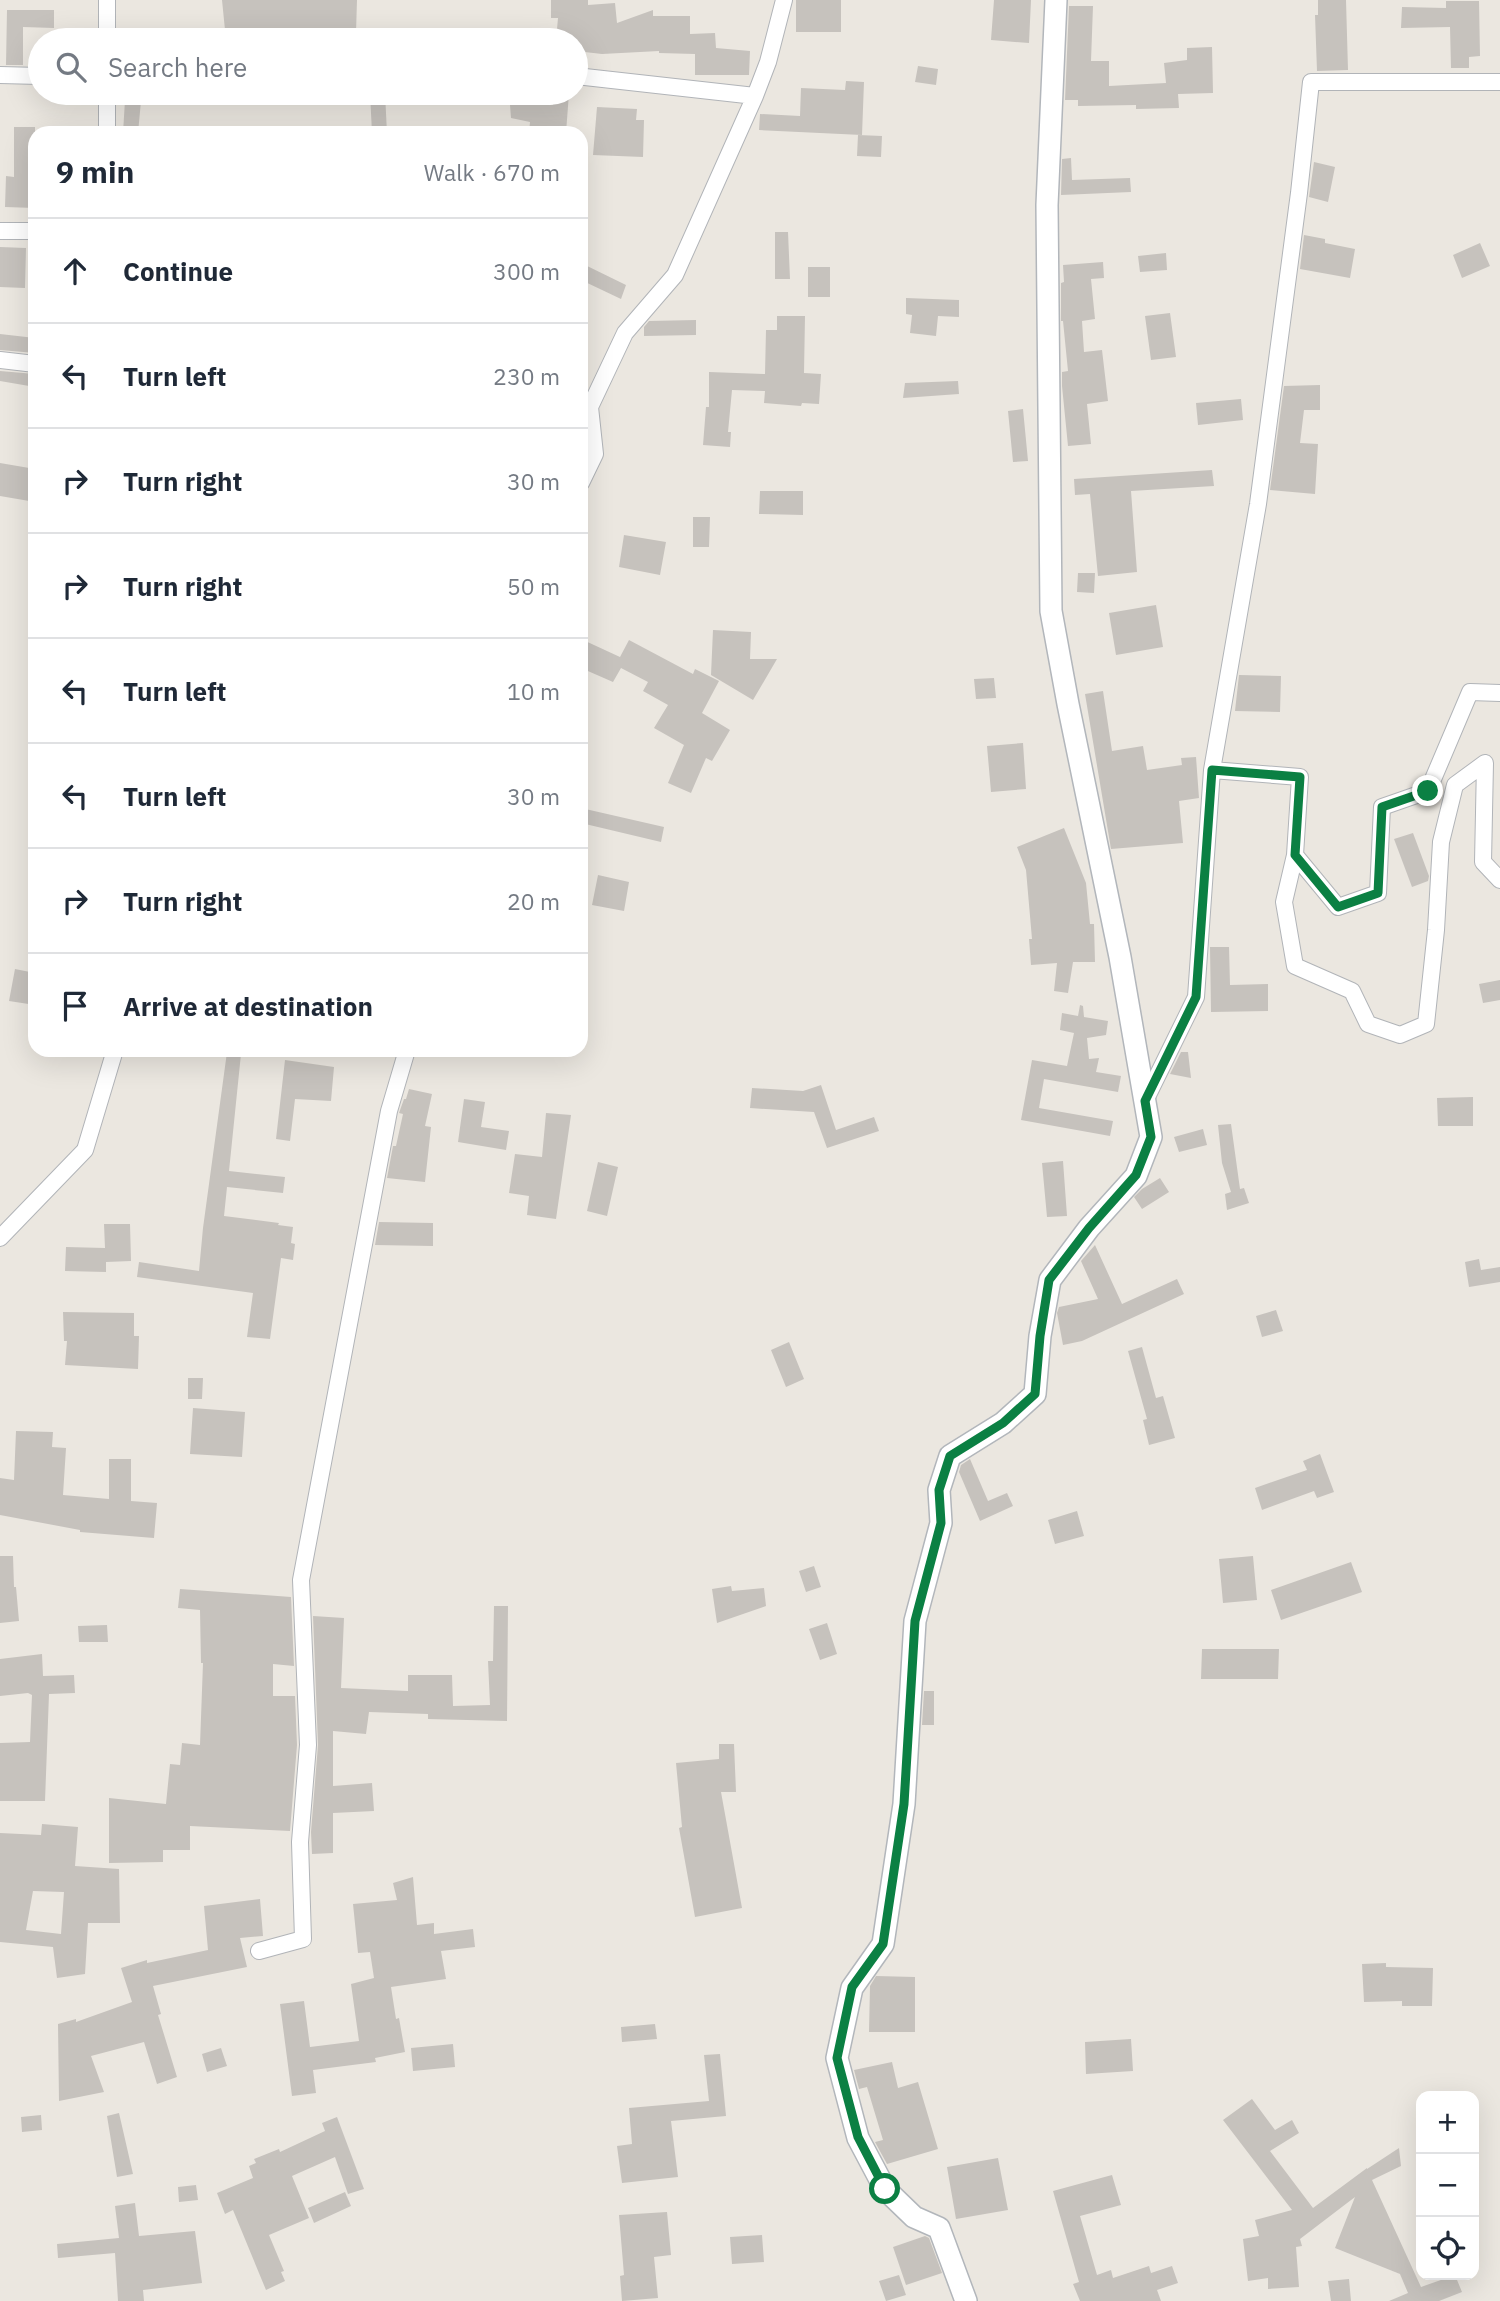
<!DOCTYPE html>
<html lang="en">
<head>
<meta charset="utf-8">
<style>
	:root { --surface:#fff; --page:#f2f2f3; --text:#1f2937; --muted:#747a83; --line:#e0e1e3 }
	body { margin:0; font-family:"IBM Plex Sans",sans-serif; background:var(--page); color:var(--text) }
	.controls { position:absolute; right:21px; bottom:21px; display:grid; overflow:hidden; border-radius:14px; box-shadow:0 7px 28px #0002 }
	.controls button { width:63px; height:63px; display:grid; place-items:center; padding:0; border:0; border-bottom:2px solid var(--line); background:var(--surface); color:var(--text); font:35px sans-serif }
	.stop { position:absolute; width:21px; height:21px; margin:-16px; border:5px solid #0b8043; border-radius:50%; background:#fff }
	.stop.end { background:#0b8043; border-color:#fff; box-shadow:0 2px 7px #0008 }
	.list { margin:0; padding:0; list-style:none }
	h2 { display:flex; justify-content:space-between; align-items:center; height:91px; margin:0; padding:0 28px; font-size:30px }
	h2 small { font-size:23px; font-weight:400; color:var(--muted) }
	.list li { display:grid; grid-template-columns:46px 1fr auto; gap:21px; align-items:center; box-sizing:border-box; height:105px; padding:0 28px; border-top:2px solid var(--line) }
	.list b { display:block; font-size:26px; white-space:nowrap }
	.list em { font-size:23px; font-style:normal; color:var(--muted) }
	.icon { flex:none; width:38px; height:38px; fill:none; stroke:currentColor; stroke-width:2; stroke-linecap:round; stroke-linejoin:round }
	.map { position:relative; flex:none; width:1500px; height:2301px; overflow:hidden }
	.search { position:absolute; background:var(--surface); box-shadow:0 7px 28px #0002; left:28px; top:28px; width:560px; height:77px; display:flex; align-items:center; gap:18px; box-sizing:border-box; padding:0 24px; border-radius:38px; color:var(--muted); font-size:26px }
	.panel { position:absolute; background:var(--surface); box-shadow:0 7px 28px #0002; left:28px; top:126px; width:560px; height:931px; border-radius:21px }
	.map>svg:first-child { display:block }
</style>
</head>
<body>
<div class="map">
<svg width="1500" height="2301" viewBox="0 0 1500 2301">
	<rect width="100%" height="100%" fill="#ebe7e0"/>
	<path fill="#c6c2bd" fill-rule="evenodd" d="M222,0h135l-1,33 -20,-1v5l-17,-1v4h-93z
		M551,0h37v5l27,-2 2,20 36,-13v6h37v18l25,-1 1,15 34,3 -1,24h-54v-21l-36,-1v-2l-57,3 -26,-3v-11h-20l2,-22h-7z
		M796,0h45v32h-45z
		M994,0h37l-2,43 -38,-3z
		M1318,0h28l2,70 -31,1 -2,-56h3z
		M1446,1h33l1,55 -11,1v11h-18l-1,-41 -49,1 1,-21 44,1z
		M1069,6h24l-2,55h18v25l57,-3 -2,-20 23,-3v-12l25,-1 1,46 -35,1 1,14 -43,1v-4l-58,1v-6h-13z
		M7,10h47v18l-31,-1v38h-17z
		M918,66l20,3 -2,16 -21,-3z
		M846,81l18,1 -2,53 -103,-5 1,-16 40,2 1,-28 44,2z
		M370,93h15l2,40h-15z
		M554,93h15l-3,40h-37l1,-11 -19,-4 -1,-13h43z
		M125,100l16,1 -3,32h-15z
		M597,107l40,2 -1,11h8l-1,37 -50,-2z
		M14,127h21v81l-30,-1 1,-31 8,1z
		M858,135l24,1 -1,21 -24,-1z
		M1071,158l1,22 58,-2 1,14 -70,3 1,-36z
		M1314,162l21,5 -7,35 -19,-5z
		M775,232h13l2,47h-15z
		M1304,235l21,4v4l30,6 -5,29 -50,-9z
		M1480,243l10,23 -28,12 -9,-23z
		M0,247l26,1 -1,40 -25,-1z
		M1166,253l1,17 -27,2 -2,-16z
		M1103,262l1,16 -13,1 4,40 -13,2 2,31 18,-2 6,51 -21,3 4,40 -23,2 -6,-60v-14l6,-1 -5,-50h-2v-38l3,-1 -1,-17z
		M581,263l45,22 -5,14 -40,-19z
		M808,267h22v30h-22z
		M906,298l53,2v17l-21,-1 -2,20 -26,-3 2,-18 -6,-1z
		M1170,313l6,44 -25,3 -6,-44z
		M777,316h28l-1,57 17,1 -2,30 -17,-1 -1,3 -37,-3 1,-12 -33,-1 -4,42h3l-1,15 -27,-2 3,-38h3v-35l56,2 1,-44h11z
		M696,320v15l-52,1v-9l5,-6z
		M0,334l35,4v15l-35,-3z
		M0,371l35,3v13l-35,-6z
		M958,381l1,13 -56,4 2,-15z
		M1320,385v25h-16l-4,33 18,1 -3,50 -45,-4 14,-104z
		M1241,399l2,21 -45,5 -2,-22z
		M1023,409l5,52 -15,1 -5,-51z
		M0,463l35,6v33l-35,-6z
		M1212,470l2,16 -83,5 6,81 -39,4 -8,-82 -15,1 -1,-16z
		M760,491h43v24l-44,-1z
		M693,517h17l-1,30h-16z
		M624,535l42,7 -6,33 -41,-8z
		M1078,573h17l-1,20 -17,-1z
		M1156,605l7,42 -47,8 -7,-42z
		M713,630l38,2 -1,27h27l-24,41 -42,-25z
		M581,639l39,18 9,-17 64,34 2,-5 24,12 -17,32 28,17 -18,31 -6,-3 -15,35 -23,-10 16,-38 -30,-17 14,-23 -25,-14 5,-9 -27,-14 -8,14 -32,-14z
		M1239,675l42,1 -1,36 -45,-1z
		M994,678l2,20 -20,1 -2,-20z
		M1103,691l9,60 31,-5 4,24 35,-5 -1,-7 15,-1 3,41 -20,3 4,42 -72,6 -26,-155z
		M1023,743l3,46 -35,3 -4,-46z
		M581,808l83,19 -3,15 -80,-19z
		M1064,828l22,55 4,41h4l1,38h-22l-5,31 -14,-2 3,-28 -26,2 -2,-26h3l-6,-69 -9,-23z
		M1413,833l16,43 -1,5 -16,6 -18,-48z
		M598,875l31,7 -5,29 -32,-6z
		M1210,947h19l1,38 38,-1v27l-57,1z
		M15,969l20,4v32l-26,-4z
		M1500,980v20l-17,3 -4,-19z
		M1080,1005l3,1 1,11 24,4 -2,14 -19,3 2,21 10,-1 -3,14 25,4 -3,16 -74,-13 -5,29 74,13 -3,15 -89,-16 11,-60 35,6 7,-33 -14,-3 2,-17 16,3z
		M227,1052l14,2 -12,117 56,6 -2,16 -56,-6 -3,29 55,7 -1,2 15,2 -2,16 4,1 -2,16 -12,-2 -11,81 -23,-2 6,-44 -116,-16 2,-15 60,9 4,-43z
		M1181,1052h7l3,26 -21,-4z
		M285,1060l49,7 -3,34 -36,-2 -5,42 -14,-2z
		M821,1085l15,45 38,-13 5,14 -52,17 -13,-36 -64,-4 2,-20 51,3z
		M409,1089l23,5 -7,32 6,1 -6,55 -38,-4 6,-32h3l7,-32 -4,-1 5,-14h2z
		M1473,1097v29h-35l-1,-28z
		M464,1099l21,3 -4,25 28,4 -3,19 -48,-8z
		M546,1113l25,2 -15,104 -29,-4 2,-19 -20,-3 6,-39 27,3z
		M1231,1124l9,65 4,-1 5,15 -22,7 -2,-16 6,-2 -9,-29 -4,-38z
		M1203,1129l4,16 -28,7 -5,-15z
		M1063,1161l4,55 -20,1 -5,-54z
		M598,1162l20,5 -11,49 -20,-5z
		M1160,1178l9,14 -27,17 -8,-12 8,-8z
		M379,1222l54,1v23l-58,-1z
		M104,1224h26l1,37 -25,1v10l-41,-1 1,-24 39,1z
		M1095,1245l27,59 55,-25 7,15 -102,47 -19,4 -6,-32 2,-6 39,-8 -17,-38z
		M1479,1259l2,11 19,-3v15l-31,5 -4,-25z
		M1276,1310l7,21 -21,6 -6,-21z
		M63,1312l71,1v23h5l-1,33 -73,-4 2,-24h-3z
		M789,1342l15,37 -18,8 -15,-37z
		M1142,1347l14,51 7,-2 12,42 -26,7 -6,-25 4,-1 -19,-68z
		M188,1378h15l-1,21h-14z
		M193,1408l52,4 -3,45 -52,-3z
		M16,1431l37,1 -1,15 14,1 -3,47 46,4v-40h22v42l26,2 -3,35 -74,-6v-2l-80,-15v-37l14,2z
		M1320,1454l14,38 -17,6 -3,-7 -52,19 -7,-22 52,-18 -4,-9z
		M970,1459l18,42 19,-8 6,13 -33,15 -21,-49 2,-7z
		M1077,1511l7,25 -29,8 -7,-24z
		M0,1556h13l1,31h2l3,34 -19,2z
		M1253,1556l4,44 -34,3 -4,-44z
		M1351,1562l11,30 -81,28 -10,-30z
		M814,1566l7,21 -15,5 -7,-21z
		M731,1586l1,5 32,-3 2,18 -49,17 -5,-34z
		M180,1589l111,8 3,69 -21,-2v32h22l2,49 -7,86 -100,-5v24h-27v12l-54,1v-65l57,6 4,-40 10,1 2,-22 18,2 3,-82h-2l-1,-53 -22,-2z
		M494,1606h14l-1,115 -79,-2v-5l-59,-2 -3,22 -33,-3v55l39,-3 2,28 -41,2v40l-21,1 -1,-22 7,-87 -5,-129 31,2 -3,70 67,3v-16h44l1,31 37,-1 -2,-44h5z
		M827,1623l10,31 -17,6 -11,-31z
		M107,1625l1,17h-29l-1,-16z
		M1202,1649h77l-1,30h-77z
		M42,1654l1,22 31,-1 1,18 -26,1 -4,107h-45v-58l30,-1 2,-47 -4,-2 -28,3v-37z
		M924,1691h10v34h-12z
		M719,1744h15l2,48h-15l21,116 -47,9 -16,-89 3,-1 -6,-64 43,-4z
		M42,1824l36,3 -3,39 44,3 1,54h-32l-3,51 -28,4 -4,-31 -53,-5v-109l41,2zM33,1891l31,1 -3,42 -35,-4z
		M413,1877l4,48 17,-2v11l39,-5 2,18 -34,4 5,28 -55,8 5,32 3,-1 6,34 -30,6 1,4 -63,8 3,23 -24,3 -12,-92 24,-3 6,46 49,-6 -8,-57 23,-6 -4,-26 -12,1 -5,-49 44,-4 -4,-17z
		M260,1899l3,37 -23,2 7,29 -94,19 8,28 -3,1 19,62 -20,7 -13,-42 -53,14 13,36 -45,9 -1,-77 18,-5v3l56,-20 -11,-34 26,-8v3l61,-13 -4,-44z
		M1386,1963v4l47,1 -1,38h-30v-5l-38,1 -2,-38z
		M876,1976l39,1v55h-46l1,-46z
		M655,2024l2,15 -35,3 -1,-15z
		M1131,2039l2,32 -47,3 -1,-32z
		M453,2044l2,23 -42,4 -2,-23z
		M221,2048l6,18 -20,6 -5,-18z
		M720,2054l6,62 -55,5 7,56 -56,6 -5,-37 15,-2 -3,-36 80,-7 -5,-46z
		M892,2062l6,26 20,-6 20,67 -51,15 -12,-22 8,-2 -16,-53 -8,2 -5,-19z
		M1252,2099l23,31 17,-10 7,13 -29,18 43,57 54,-40v1l32,-21 2,18 -29,14 49,107 34,-12 7,17 -23,9h-50l19,-8 -8,-19 -65,-26 20,-51 -55,42 2,7 -6,1 3,40 -31,2v-11l-20,3 -5,-42 16,-3 -4,-16 37,-10 -69,-90z
		M119,2113l14,61 -16,3 -10,-61z
		M41,2115l1,15 -20,2 -1,-15z
		M337,2117l27,72 -16,5 -13,-37 -43,19 17,42 -40,17 15,36 -3,1 4,9 -19,9 -33,-80 -8,4 -8,-21 36,-15 -4,-12 7,-3 -2,-4 25,-10 1,3 45,-21 -3,-8z
		M998,2158l10,52 -52,9 -9,-52z
		M1112,2175l9,30 -41,11 17,59 14,-5 2,8 36,-12 2,7 21,-7 6,17 -21,7 4,11h-81l-7,-17 6,-2 -26,-91z
		M196,2185l2,15 -19,2 -1,-15z
		M345,2192l6,14 -37,17 -6,-15z
		M135,2203l4,33 56,-5 7,52 -59,7 1,11h-26l-3,-48 -57,5 -1,-14 62,-6 -4,-32z
		M667,2212l4,43 -17,2 4,41 -36,3 -2,-25 4,-1 -5,-60z
		M762,2235l2,27 -32,2 -2,-27z
		M925,2236l4,2 13,35 -36,12 -13,-38z
		M899,2275l7,20 -20,6 -7,-20z
		M1349,2279l2,22h-20l-3,-20z"/>
	<g fill="none" stroke-linecap="round" stroke-linejoin="round">
		<defs>
			<path id="street" d="M107,0v40
				M0,75l40,1
				M576,76l179,20
				M107,133v-40
				M0,231h35
				M0,360l35,4
				M581,413l9,-6 35,-74 50,-58 80,-179 13,-34 16,-62
				M581,483l14,-29 -5,-47
				M1212,770l88,7 -5,78 43,52 40,-14 4,-86 46,-16 42,-99 30,1
				M1295,855l-11,47 11,64 57,25 16,33 32,11 26,-11 10,-94 5,-88 14,-57 30,-22 -2,99 17,18
				M1145,1101l51,-104 16,-227 46,-266 41,-311 12,-111h189
				M0,1238l85,-88 30,-100
				M259,1951l44,-12 -3,-97 8,-97 -7,-165 88,-469 18,-61"/>
			<path id="secondary" d="M966,2301l-27,-73 -25,-11 -29,-28 -27,-51 -21,-80 15,-70 31,-44 21,-140 11,-183 26,-98 -2,-33 11,-34 53,-33 32,-29 5,-58 10,-56 39,-52 47,-52 15,-39 -31,-180 -52,-253 -17,-93 -4,-406 9,-205"/>
		</defs>
		<use href="#street" stroke="#b1b4b8" stroke-width="18"/>
		<use href="#secondary" stroke="#b2b6bb" stroke-width="24"/>
		<use href="#street" stroke="#fff" stroke-width="16"/>
		<use href="#secondary" stroke="#fff" stroke-width="21"/>
	</g>
	<g fill="none" stroke-linecap="round" stroke-linejoin="round">
		<path stroke="#0b8043" stroke-width="9" d="M885,2189l-27,-52 -21,-79 15,-71 31,-43 21,-140 11,-183 26,-98 -2,-33 11,-34 53,-33 32,-29 5,-58 9,-56 40,-52 47,-53 15,-38 -6,-36 51,-104 16,-227 88,7 -5,78 43,52 40,-14 4,-86 46,-16"/>
	</g>
</svg>
<div class="controls">
<button>+</button>
<button>−</button>
<button><svg class="icon" aria-label="locate" viewBox="0 0 24 24"><circle cx="12" cy="12" r="6"/><path d="M12 2v4M12 18v4M2 12h4M18 12h4"/></svg></button>
</div>
<div class="stop" style="left:885px;top:2189px"></div>
<div class="stop end" style="left:1428px;top:791px"></div>
<div class="search"><svg class="icon" aria-label="search" viewBox="0 0 24 24"><circle cx="10" cy="10" r="6"/><path d="M15 15l6 6"/></svg>Search here</div>
<section class="panel">
<h2>9 min<small>Walk · 670 m</small></h2>
<ul class="list">
<li><svg class="icon" aria-label="ahead" viewBox="0 0 24 24"><path d="M12 20V5M6 11l6-6 6 6"/></svg><div><b>Continue</b></div><em>300 m</em></li>
<li><svg class="icon" aria-label="left" viewBox="0 0 24 24"><path d="M17 20v-9H6M10 6l-5 5 5 5"/></svg><div><b>Turn left</b></div><em>230 m</em></li>
<li><svg class="icon" aria-label="right" viewBox="0 0 24 24"><path d="M7 20v-9h11M14 6l5 5-5 5"/></svg><div><b>Turn right</b></div><em>30 m</em></li>
<li><svg class="icon" aria-label="right" viewBox="0 0 24 24"><path d="M7 20v-9h11M14 6l5 5-5 5"/></svg><div><b>Turn right</b></div><em>50 m</em></li>
<li><svg class="icon" aria-label="left" viewBox="0 0 24 24"><path d="M17 20v-9H6M10 6l-5 5 5 5"/></svg><div><b>Turn left</b></div><em>10 m</em></li>
<li><svg class="icon" aria-label="left" viewBox="0 0 24 24"><path d="M17 20v-9H6M10 6l-5 5 5 5"/></svg><div><b>Turn left</b></div><em>30 m</em></li>
<li><svg class="icon" aria-label="right" viewBox="0 0 24 24"><path d="M7 20v-9h11M14 6l5 5-5 5"/></svg><div><b>Turn right</b></div><em>20 m</em></li>
<li><svg class="icon" aria-label="arrive" viewBox="0 0 24 24"><path d="M6 21V4h12l-3 4 3 4H6"/></svg><div><b>Arrive at destination</b></div></li>
</ul>
</section>
</div>
</body>
</html>
